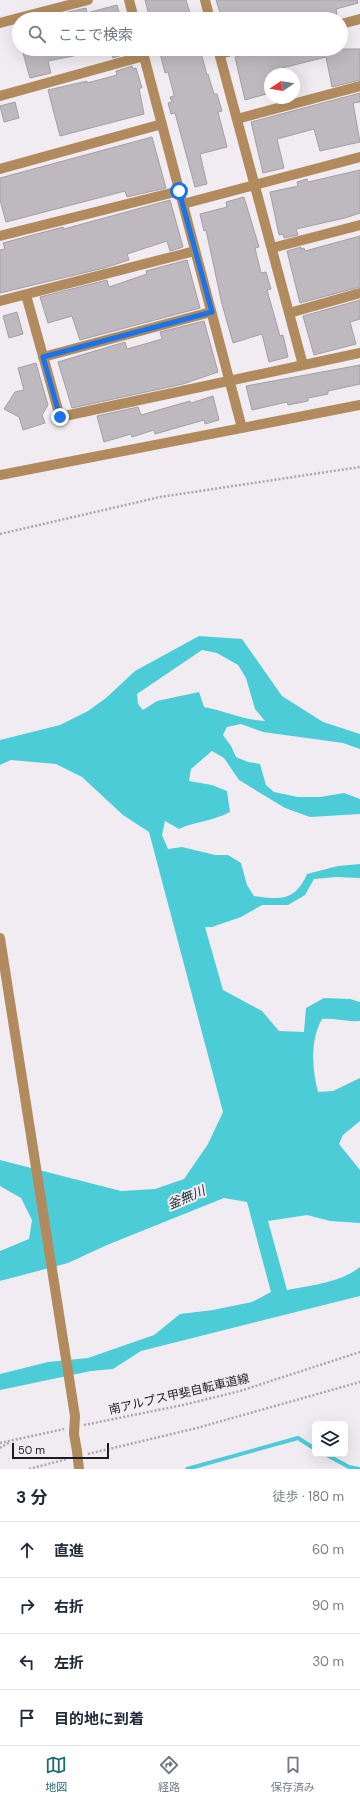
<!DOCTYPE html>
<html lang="ja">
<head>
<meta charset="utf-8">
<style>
	:root { --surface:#fff; --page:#f2f2f3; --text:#1f2937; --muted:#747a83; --line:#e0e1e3; --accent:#1f6a73 }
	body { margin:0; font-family:"DM Sans","Noto Sans JP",sans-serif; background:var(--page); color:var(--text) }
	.controls { position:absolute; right:12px; bottom:12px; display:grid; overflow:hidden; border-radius:6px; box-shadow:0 4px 16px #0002 }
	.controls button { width:36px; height:36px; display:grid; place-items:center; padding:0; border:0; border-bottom:1px solid var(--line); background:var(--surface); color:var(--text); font:20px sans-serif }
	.compass { position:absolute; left:264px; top:68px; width:36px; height:36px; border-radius:50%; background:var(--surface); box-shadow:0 4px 16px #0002; rotate:258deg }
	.scale { position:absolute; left:12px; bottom:10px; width:97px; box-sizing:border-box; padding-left:4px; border:2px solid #1e1c1e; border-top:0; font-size:11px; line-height:14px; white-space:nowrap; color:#1e1c1e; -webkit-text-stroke:3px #f0ecf1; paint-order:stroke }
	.stop { position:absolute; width:12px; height:12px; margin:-9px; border:3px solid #1a73e8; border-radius:50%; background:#fff }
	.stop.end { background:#1a73e8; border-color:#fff; box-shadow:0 1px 4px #0008 }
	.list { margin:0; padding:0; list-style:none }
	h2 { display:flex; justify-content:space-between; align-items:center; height:52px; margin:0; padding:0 16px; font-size:17px }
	h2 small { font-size:13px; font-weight:400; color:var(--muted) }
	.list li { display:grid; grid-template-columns:26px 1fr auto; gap:12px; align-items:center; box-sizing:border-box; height:56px; padding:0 16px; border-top:1px solid var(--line) }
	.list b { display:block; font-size:15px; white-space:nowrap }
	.list em { font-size:13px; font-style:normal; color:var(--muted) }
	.icon { flex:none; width:22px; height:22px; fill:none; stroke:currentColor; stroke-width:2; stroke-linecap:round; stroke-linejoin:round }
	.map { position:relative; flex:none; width:360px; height:1469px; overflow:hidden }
	.search { position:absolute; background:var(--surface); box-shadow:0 4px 16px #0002; left:12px; right:12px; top:12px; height:44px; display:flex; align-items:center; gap:10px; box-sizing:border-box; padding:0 14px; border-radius:22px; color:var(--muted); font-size:15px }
	.sheet { height:276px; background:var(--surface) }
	nav { display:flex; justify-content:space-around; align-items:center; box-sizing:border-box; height:56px; border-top:1px solid var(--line); background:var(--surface); font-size:11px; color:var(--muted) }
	nav a { display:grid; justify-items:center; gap:2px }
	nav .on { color:var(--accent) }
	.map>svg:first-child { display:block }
</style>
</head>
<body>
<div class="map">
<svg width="360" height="1469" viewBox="0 0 360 1469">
	<rect width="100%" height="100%" fill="#f0ecf1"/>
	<path fill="#4cccd7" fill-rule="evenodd" d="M199,636l43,3 40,57 41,26 37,12v15l-17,-6 -80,-11 -22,-8 -14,3 -4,8 8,11 5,11 12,5 12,2 6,21 8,7 24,5h22l24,-4 16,6v15l-50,3 -25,-9 -46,-28 -15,-22 -12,-7 -21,18 -2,12 23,4 15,6 3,21c-16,9 -34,9 -51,17l-14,-8 -3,14 6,14 14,-2 33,8h13l13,8 6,22 7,11c27,4 41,5 53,-22l31,-8 22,-2v14l-24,-1 -22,2 -9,16 -17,10h-26l-21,12 -29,10h-7l18,63 39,21 17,20 25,1 2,-24 18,-10 26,1 10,3v19c-13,1 -25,-3 -38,-2 -12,21 -10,50 -4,73l15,-1 27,-13v43l-17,14 -4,9 21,26v53l-30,-2 -23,-6 -39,6 19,69c22,-4 55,-8 73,-23v29l-219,55 -28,18 -22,2 -91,19v-16l48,-12 40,-4 66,-23 26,-21 33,-4 39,-8 19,-10 -24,-90 -23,-4 -117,47 -39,18 -68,18v-30l29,-12 3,-19 -11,-22 -21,-12v-26l121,31 34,-2 29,-10 24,-35 15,-32 -74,-280 -26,-17 -41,-38 -26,-13 -45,-4 -11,5v-25l60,-15 28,-14 18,-13 29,-27zM202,650l15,3 21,12 8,13 9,31 10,12c-21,-1 -40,-10 -61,-14l-5,-15 -42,9 -14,9 -5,-6 -1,-10z"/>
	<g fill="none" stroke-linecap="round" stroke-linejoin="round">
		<path stroke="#4cccd7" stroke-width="4" d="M325,1454l24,13 10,2
			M187,1469l111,-31 17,11"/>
	</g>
	<path fill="#bdb9be" stroke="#a39fa4" d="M145,0h41l4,13 -21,6h-19z
		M216,0h141l1,3 -22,6 1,5 -10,3 -1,-3 -25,5h-79z
		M117,5l4,14h-66v-4l22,-5 9,-2 1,5z
		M36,49h46l1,5 -35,7 3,12 -21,5 -7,-25z
		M110,49h18l1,4 -16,5z
		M159,49h41l7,26 1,-1 6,20h3l5,17 -4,1 9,35 -27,7 7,30 -12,3 -20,-74 -4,1 -3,-11 4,-1 -2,-5 4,-1 -1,-5 -5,-19 -3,1z
		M283,49h77v31l-28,7 -6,-30 -44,11 2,6h-14v19l-25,7 -10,-43 14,-3 1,2z
		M132,66l1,3 3,-1 6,20h-3l5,26 -84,22 -12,-46 39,-9v2l30,-8 -1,-4z
		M360,93v9l-7,1 7,39 -40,9 -6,-22 -37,10 7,29 -21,5 -12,-51z
		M15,102l4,16 -15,4 -4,-16z
		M152,137l14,51 -39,9 -2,-6 -119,31 -6,-22v-22z
		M360,170v43l-15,5 -49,11 2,6 -14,3 -1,-4 -4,1 -9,-43 28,-6 -1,-4 10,-3 1,3z
		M244,197l15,50 -4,1 6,25 5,-1 5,17 -4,1 13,46 3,-1 5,22 -19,5 -7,-28 -29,9 -11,-39 -16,-74 -2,1 -4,-17 27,-7 -1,-5z
		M170,200l13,47 -13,4 -3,-10 -40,13 2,6 -25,8 -104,25v-43l5,-1 -2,-6 60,-16 1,2z
		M360,236v51l-60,16 -13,-52 14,-4v2l3,-1 1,3z
		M187,260l13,48 -120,32 -8,-24 -24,7 -8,-26 67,-17 2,7 38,-13 -1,-3z
		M360,300v19l-10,3 6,22 -42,11 -11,-39z
		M17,312l6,22 -14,4 -6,-22z
		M204,321l14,51 -35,12 -111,24 -14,-46 67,-20 2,7 35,-10 -2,-7z
		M36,363l12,42 -6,10 3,8 -22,7 -4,-13 -15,-8 11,-17 9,-2 -6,-22z
		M360,365v19l-32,7v3l-20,4v3l-20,4 -1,-3 -35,8 -6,-24z
		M213,396l6,24 -14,4 -1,-4 -49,14 -1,-4 -22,7 -1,-3 -27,8 -7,-26 41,-9 3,8 49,-14 1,2z"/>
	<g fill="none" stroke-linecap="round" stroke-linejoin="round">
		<path stroke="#aaa7ab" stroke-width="2.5" stroke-dasharray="2 2" stroke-linecap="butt" d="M0,534l160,-37 200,-30
			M84,1425l99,-20 57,-14 120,-39
			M0,1443l64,-14
			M0,1448l10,-6
			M88,1454l109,-26 163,-46
			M29,1469l38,-10"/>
		<path stroke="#b18b5e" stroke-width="10" d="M129,0l5,19
			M205,0l5,19
			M0,23l88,-23
			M341,24l19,-5
			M142,49l100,379
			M218,49l85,316
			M220,54l19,-5
			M0,96l144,-40
			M237,119l123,-33
			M0,169l162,-45
			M183,204l177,-47
			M0,236l179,-45
			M272,248l88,-23
			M26,295l34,122 300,-64
			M0,301l195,-50
			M289,313l71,-20
			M43,357l168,-45"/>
		<path stroke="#b18b5e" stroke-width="10" d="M0,475l360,-70
			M77,1451l2,18"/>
		<path stroke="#b18b5e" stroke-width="10" d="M0,938l75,478 -1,18 3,17"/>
	</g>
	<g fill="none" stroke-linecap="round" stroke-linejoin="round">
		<path stroke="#1a73e8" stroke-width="5" d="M60,417l-17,-60 169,-45 -33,-121"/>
	</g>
	<g text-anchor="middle" stroke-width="4" stroke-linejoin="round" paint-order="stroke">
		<g font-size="12" fill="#1e1c1e" stroke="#f0ecf1">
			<text transform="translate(179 1394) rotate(-13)" y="4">南アルプス甲斐自転車道線</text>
		</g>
		<g font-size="13" font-style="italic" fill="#172d30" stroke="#f0ecf1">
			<text transform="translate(186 1197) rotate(-23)" y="5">釜無川</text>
		</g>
	</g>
</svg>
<div class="controls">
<button><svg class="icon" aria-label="layers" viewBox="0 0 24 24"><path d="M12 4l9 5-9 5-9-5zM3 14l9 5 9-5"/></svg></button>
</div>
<svg class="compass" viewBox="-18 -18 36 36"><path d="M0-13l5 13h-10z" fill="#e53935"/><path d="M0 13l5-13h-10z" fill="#747a83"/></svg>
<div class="scale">50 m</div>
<div class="stop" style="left:179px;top:191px"></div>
<div class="stop end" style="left:60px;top:417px"></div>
<div class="search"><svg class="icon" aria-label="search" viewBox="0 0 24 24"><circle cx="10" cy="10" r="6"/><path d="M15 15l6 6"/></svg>ここで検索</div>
</div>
<section class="sheet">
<h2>3 分<small>徒歩 · 180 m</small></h2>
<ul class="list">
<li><svg class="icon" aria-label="ahead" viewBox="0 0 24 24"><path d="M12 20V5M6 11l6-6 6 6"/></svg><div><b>直進</b></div><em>60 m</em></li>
<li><svg class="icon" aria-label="right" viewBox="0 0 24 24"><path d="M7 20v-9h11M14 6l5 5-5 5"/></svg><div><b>右折</b></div><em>90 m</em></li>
<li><svg class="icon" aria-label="left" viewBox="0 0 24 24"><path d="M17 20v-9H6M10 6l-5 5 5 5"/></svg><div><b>左折</b></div><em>30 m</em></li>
<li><svg class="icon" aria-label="arrive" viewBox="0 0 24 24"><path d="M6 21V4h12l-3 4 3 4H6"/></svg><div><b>目的地に到着</b></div></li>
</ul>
</section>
<nav>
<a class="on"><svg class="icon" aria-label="map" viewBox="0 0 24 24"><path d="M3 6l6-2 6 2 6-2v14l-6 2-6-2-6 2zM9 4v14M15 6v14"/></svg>地図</a>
<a><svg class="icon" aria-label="directions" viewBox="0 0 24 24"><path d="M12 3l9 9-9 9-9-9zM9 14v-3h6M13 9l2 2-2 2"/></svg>経路</a>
<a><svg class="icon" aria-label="saved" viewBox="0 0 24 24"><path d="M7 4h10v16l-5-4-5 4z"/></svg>保存済み</a>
</nav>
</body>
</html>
